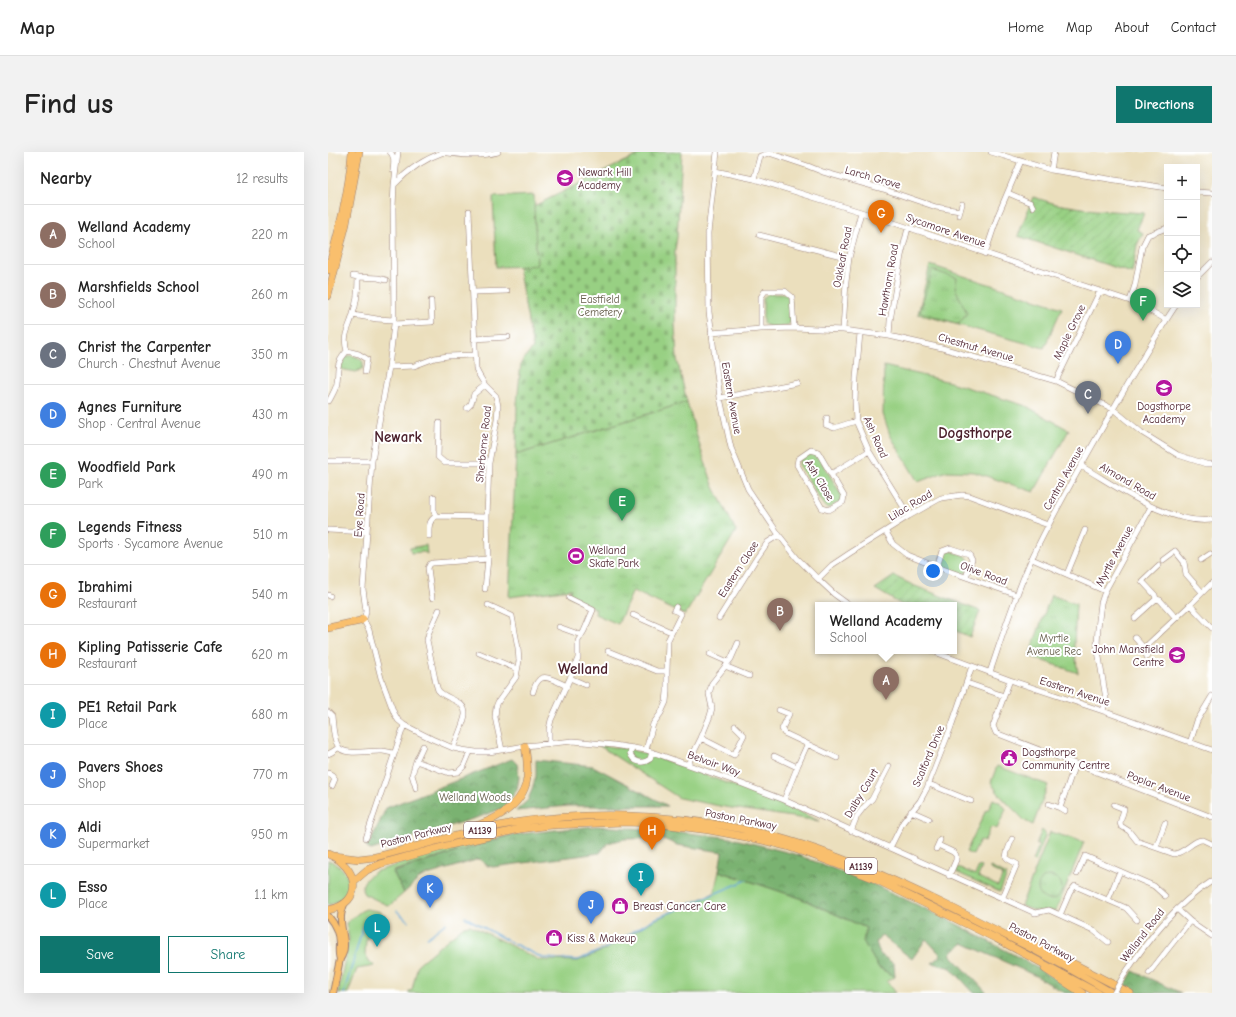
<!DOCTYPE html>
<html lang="en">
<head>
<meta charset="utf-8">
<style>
	:root { --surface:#fff; --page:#f2f2f2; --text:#222; --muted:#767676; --line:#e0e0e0; --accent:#0f766e }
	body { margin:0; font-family:"Comic Neue",sans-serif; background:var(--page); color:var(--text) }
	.controls { position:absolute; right:12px; top:12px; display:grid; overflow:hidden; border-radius:0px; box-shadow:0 4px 16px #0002 }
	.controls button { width:36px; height:36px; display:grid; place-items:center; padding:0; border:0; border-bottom:1px solid var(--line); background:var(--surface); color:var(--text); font:20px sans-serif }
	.you { position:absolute; left:605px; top:419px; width:14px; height:14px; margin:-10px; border:3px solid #fff; border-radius:50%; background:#1a73e8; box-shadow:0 0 0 6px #1a73e833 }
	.badge { display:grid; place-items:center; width:26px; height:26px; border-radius:50%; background:var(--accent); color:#fff; font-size:13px; font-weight:700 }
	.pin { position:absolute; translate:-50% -33px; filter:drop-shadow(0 1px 2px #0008) }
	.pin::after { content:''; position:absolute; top:21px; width:14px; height:12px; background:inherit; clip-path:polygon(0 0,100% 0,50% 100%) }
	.popup { position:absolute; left:487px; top:450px; width:142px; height:52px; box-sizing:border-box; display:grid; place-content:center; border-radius:0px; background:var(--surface); filter:drop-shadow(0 1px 3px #0005); font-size:13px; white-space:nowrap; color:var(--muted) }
	.popup b { font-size:15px; color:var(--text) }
	.popup::after { content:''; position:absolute; left:50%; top:100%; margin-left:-8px; border:8px solid transparent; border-top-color:var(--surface) }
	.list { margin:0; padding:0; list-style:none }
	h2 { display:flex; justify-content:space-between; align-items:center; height:52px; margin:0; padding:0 16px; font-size:17px }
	h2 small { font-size:13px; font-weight:400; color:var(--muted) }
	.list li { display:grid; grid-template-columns:26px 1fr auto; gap:12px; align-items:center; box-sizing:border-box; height:60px; padding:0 16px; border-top:1px solid var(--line) }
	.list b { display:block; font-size:15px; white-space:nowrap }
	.list p { margin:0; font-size:13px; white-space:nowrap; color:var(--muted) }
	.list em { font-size:13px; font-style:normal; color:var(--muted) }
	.actions { display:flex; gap:8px; padding:12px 16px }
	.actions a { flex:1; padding:9px 0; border:1px solid var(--accent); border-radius:0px; text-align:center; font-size:14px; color:var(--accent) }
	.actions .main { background:var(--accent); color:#fff }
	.icon { flex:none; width:22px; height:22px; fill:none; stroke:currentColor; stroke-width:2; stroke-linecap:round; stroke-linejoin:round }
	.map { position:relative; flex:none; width:884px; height:841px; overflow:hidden; border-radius:0px }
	header { display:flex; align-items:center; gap:24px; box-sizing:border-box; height:56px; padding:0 20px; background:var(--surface); border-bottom:1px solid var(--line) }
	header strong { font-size:19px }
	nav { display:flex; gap:22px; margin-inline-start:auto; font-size:14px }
	.intro { display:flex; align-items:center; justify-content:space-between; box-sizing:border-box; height:96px; padding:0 24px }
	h1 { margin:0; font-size:28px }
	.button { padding:10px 18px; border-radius:0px; background:var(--accent); color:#fff; font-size:14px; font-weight:700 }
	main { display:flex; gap:24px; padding:0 24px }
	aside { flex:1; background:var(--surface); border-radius:0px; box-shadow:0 4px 16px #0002 }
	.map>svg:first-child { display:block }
</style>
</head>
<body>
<header>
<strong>Map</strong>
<nav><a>Home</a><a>Map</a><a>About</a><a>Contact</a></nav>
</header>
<div class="intro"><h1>Find us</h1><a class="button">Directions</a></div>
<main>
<aside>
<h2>Nearby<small>12 results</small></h2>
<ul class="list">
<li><span class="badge" style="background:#8d6e63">A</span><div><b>Welland Academy</b><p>School</p></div><em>220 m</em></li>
<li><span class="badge" style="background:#8d6e63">B</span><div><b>Marshfields School</b><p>School</p></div><em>260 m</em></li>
<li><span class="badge" style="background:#6b7280">C</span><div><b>Christ the Carpenter</b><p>Church · Chestnut Avenue</p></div><em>350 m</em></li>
<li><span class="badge" style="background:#3f7fe0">D</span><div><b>Agnes Furniture</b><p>Shop · Central Avenue</p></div><em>430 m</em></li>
<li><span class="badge" style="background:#2e9e5b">E</span><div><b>Woodfield Park</b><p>Park</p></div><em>490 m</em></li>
<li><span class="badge" style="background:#2e9e5b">F</span><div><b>Legends Fitness</b><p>Sports · Sycamore Avenue</p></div><em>510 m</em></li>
<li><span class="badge" style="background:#e8710a">G</span><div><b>Ibrahimi</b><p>Restaurant</p></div><em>540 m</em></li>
<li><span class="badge" style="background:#e8710a">H</span><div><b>Kipling Patisserie Cafe</b><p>Restaurant</p></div><em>620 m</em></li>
<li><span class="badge" style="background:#0f9aa8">I</span><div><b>PE1 Retail Park</b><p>Place</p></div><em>680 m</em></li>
<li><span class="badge" style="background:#3f7fe0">J</span><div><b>Pavers Shoes</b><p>Shop</p></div><em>770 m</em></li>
<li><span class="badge" style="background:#3f7fe0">K</span><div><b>Aldi</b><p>Supermarket</p></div><em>950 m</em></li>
<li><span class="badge" style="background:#0f9aa8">L</span><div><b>Esso</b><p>Place</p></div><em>1.1 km</em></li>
</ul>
<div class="actions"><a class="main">Save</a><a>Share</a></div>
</aside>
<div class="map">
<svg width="884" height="841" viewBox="0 0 884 841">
	<defs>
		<pattern id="forest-crowns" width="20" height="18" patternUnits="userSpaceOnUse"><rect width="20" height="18" fill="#7ab271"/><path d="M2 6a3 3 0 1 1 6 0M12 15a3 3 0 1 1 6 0" fill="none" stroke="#66905d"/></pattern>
		<pattern id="cemetery-stones" width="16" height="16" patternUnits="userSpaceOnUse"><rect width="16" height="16" fill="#98d083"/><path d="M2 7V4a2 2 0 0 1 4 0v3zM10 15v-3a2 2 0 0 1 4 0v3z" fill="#84b271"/></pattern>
		<pattern id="park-tufts" width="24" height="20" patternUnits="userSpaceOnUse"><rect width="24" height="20" fill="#98d083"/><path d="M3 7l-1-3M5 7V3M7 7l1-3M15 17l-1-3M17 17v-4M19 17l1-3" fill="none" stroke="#84b271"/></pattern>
		<pattern id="garden-furrows" width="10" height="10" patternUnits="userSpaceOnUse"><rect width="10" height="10" fill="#98d083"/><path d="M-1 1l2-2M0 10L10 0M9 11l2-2" fill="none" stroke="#84b271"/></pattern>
	</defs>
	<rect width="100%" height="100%" fill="#fff"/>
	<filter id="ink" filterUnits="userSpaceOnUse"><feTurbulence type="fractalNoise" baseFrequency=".025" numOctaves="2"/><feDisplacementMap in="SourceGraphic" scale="8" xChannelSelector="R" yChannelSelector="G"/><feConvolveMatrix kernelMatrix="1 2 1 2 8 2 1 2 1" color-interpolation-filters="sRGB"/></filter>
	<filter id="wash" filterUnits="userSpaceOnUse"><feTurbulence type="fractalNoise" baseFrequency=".012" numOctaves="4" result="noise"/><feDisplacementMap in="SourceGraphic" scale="16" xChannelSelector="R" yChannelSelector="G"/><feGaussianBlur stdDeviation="0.9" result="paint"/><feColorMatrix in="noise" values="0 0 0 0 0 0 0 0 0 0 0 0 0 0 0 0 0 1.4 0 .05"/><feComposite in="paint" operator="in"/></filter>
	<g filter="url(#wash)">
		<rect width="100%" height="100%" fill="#ebdfbd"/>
		<path fill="#98d083" stroke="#717857" d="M206,43l3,71 -41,1 -3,-70z
			M602,113l132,43 -18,40 -126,-34z
			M440,142h17l5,4 1,24c-5,7 -22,7 -28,1v-25z
			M19,204c7,-1 12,1 16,6v6l-7,4 -16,-3 1,-5z
			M556,214l66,16 76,24 43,24 -35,62 -60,-20 -27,-1 -29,11 -28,-47 -7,-21z
			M484,300l5,2 25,42v5l-13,7 -5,-2 -25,-41 1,-6z
			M620,398l18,6 4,6 -4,11 -3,2 -22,-9 -1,-2 4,-12z
			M270,593l31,4 27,8 127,47 36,17 -94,-14 -46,-9z
			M669,614l51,19 -15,40 -8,-4 -3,-3c-11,-12 -23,-21 -31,-36z
			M665,647l8,4 5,6 -9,20 -6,-2 -7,15 -4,-2 -7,15 -7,-3 20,-42h2z
			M714,678l3,3v3l-10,26 -3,-1 7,-15 -3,-2z
			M722,680l34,10 -28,69h-20l-15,-5z
			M183,683l-118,36 11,22 -15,13 -25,-12 -2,-4c0,-10 7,-14 15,-19l92,-28z
			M0,708c26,9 28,37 0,45z
			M651,714l3,1 -4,10 20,9 5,-11 -13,-6v-2l17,8 -7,17 -44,-20 2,-5 17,8z
			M391,719l81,27 66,30 12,39 17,10 -8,4 9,12h-488l1,-2 3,-1 6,-26 46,-38 6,-1 69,35 39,1 29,-12 45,-28 62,-28z
			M38,757l12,2 7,4 -12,10 -7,16 -1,13 5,8 5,4 -18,3 -9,24h-10l11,-54 -3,-16c8,-5 11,-11 20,-14z"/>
		<path fill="url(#forest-crowns)" stroke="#62684e" d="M184,607l5,5 2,13 -2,13 -14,18 -21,8 -111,34 -4,-2 -2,-6 5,1 16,-35z
			M208,608l57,6 75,40h-100l-52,5 12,-11 4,-11 4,-13z
			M268,674l66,4 69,8 67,17 77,30 78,37 76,41 48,30h-12l-29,-17 -73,-33 -13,11 37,39h-13l-23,-25 -19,-5 9,-8 -15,-16 -14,20 -31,-24 -5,7 4,12 14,10 1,13 -17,-10 -15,-26 3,-13 -66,-30 -81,-27 3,-19 -45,-7 -16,-7 -37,1 -16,4 -8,10 -107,14 -5,-1 -9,-7 -58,18 -17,16 -11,-21 118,-37 54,-6z
			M805,819l46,21 2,1h-40l-16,-7z"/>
		<path fill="url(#cemetery-stones)" stroke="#717857" d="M316,0h38l-5,85 -2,13v75l2,34 10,43 -171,53 1,-51 4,-41 12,-15 -15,-81 19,-2 -3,-59z"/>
		<path fill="url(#park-tufts)" stroke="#717857" d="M604,118l25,8 -2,10 12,25 -8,11 -39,-12z
			M359,250l14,48 12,35 23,46 -51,84 -52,-24 -15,33 -23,-10 1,-5 -28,-14 3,-6 -62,8 7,-142z
			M98,393l1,9 -3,-2 -13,1 -1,-5z
			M723,443l25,9 -2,43 4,26 -49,-17z
			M710 736a12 12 0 1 1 24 0a12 12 0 1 1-24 0Z"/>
		<path fill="url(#garden-furrows)" stroke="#717857" d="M705,45l23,7 39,6 49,3 -7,17 6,3 -6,12 -5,28 -114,-37z
			M566,424l21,10 65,25 -10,26 -16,-7v-25h-52l-27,-16z"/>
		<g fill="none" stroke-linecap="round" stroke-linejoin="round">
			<path stroke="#5da3d3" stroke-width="1.5" d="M69,759l12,11
				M137,765l43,24 35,17 35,2 28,-12 46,-28 95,-40
				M99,786l19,-15
				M16,841l22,-76"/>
		</g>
	</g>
	<g filter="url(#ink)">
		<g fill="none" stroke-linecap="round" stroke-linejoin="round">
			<defs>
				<path id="minor" d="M62,0c5,4 4,12 3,18
					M70,0l-4,33 -1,22 1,117 -5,43 -17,94 -9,128 3,22 -1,5 -2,3 6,11 12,48 13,35 4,7 6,5 28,14 21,9 9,2 14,2h13l36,-6 48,-5 41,4 32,5 94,33 44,17 251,113 14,-3 44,20 15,12
					M114,0c19,3 37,5 56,0
					M389,0l-9,81 1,79 11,86 11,50 17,41 31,46 18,23 21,21 16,15 15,11
					M663,0l60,18 116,18
					M723,18l3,-18
					M387,19l39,8 107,33 269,89c12,7 25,11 36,19
					M426,27l6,-23 9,-3 39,13 15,6 60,17 53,18 24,4
					M67,32c14,-15 29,-25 49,-32
					M869,40l15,1
					M680,41l23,10 2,4
					M141,59l7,158 3,6 6,10 11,11 2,10 -1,14 -8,43 -2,54 1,42 -3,30
					M631,63l3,-11
					M431,83l90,23
					M657,102l13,-39 23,-54
					M25,124l5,1c0,12 -1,25 -5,37 -4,16 -11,20 -6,37l12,3 8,5 -2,13
					M30,125l20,1 8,2
					M869,125l15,-15
					M145,140l34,-1
					M802,149l5,-16 7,-38 6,-12 19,-7
					M25,163l24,4 17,1
					M66,172l38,-2 -1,-21
					M433,177v-32l4,-6h20l7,6 2,31
					M515,178l3,-48 3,-24 12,-46
					M383,181l50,-4 33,-1 49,2 46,6 53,12 114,33 57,28 28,23 37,23 28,9h6
					M532,181l-4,45 -1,23 1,20 13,30 40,65
					M561,184l1,-15 11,-65 7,-28
					M146,187l34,-2
					M61,215l25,-1 21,-8 13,-2 27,-1
					M728,229l44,-90
					M392,246l77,-15
					M1,249c3,-6 7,-12 8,-18 2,-17 -2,-18 10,-32
					M139,256l4,-4 3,-10 11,-9
					M499,266l-1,7 8,3 22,-7
					M111,271l-1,34 7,6h44
					M0,309h44
					M753,314c37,21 87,59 131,54
					M503,322l-13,-22 -7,-2 -13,9 -1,6 25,43 7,2 14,-8 1,-6 -13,-22 38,-23
					M106,345v15l2,4 51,1
					M0,378l39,2
					M558,380l7,12 14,11 30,12 80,28
					M101,384c0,-8 -1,-15 7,-20
					M704,407l73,32
					M835,408l12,-9 9,11 2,12 16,18
					M873,408l9,-6
					M831,413l-17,16 13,14 1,4 4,1 16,18
					M609,415l5,-16 8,-3 19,6 3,6 -6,17
					M739,422l18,-44
					M490,427l14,-14 18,-12 59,-37 32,-18 21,-3 8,1 78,29
					M884,431l-22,22 22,23
					M0,443l2,1
					M104,446l-4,-30 2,-4 3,-1 55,-4
					M160,453l24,11 6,32 1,13 -3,16 -18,25 -2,5 -1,10 7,33
					M111,458l-10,22 -2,8 9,44c1,2 1,4 2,6 7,10 28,9 27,25 -1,6 -9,26 -12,33
					M305,463l38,17
					M391,466l37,-59 12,-17 11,-7
					M807,466l21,-19
					M231,475l22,8
					M807,486l9,10 3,9
					M816,496l46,-43
					M280,499l49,20h10
					M604,499l78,29 93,31 109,39
					M151,501l38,16
					M382,502l18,8
					M397,514l24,10
					M662,520c13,-38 25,-77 42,-114 18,-38 39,-75 60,-112 27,-47 54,-96 84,-141
					M242,526l16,7
					M682,528l-17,46 3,7 216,84
					M639,531l37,13
					M205,540c1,-4 3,-9 6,-12 6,-7 20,3 28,6
					M451,558l10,4 -7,15 2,4 53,25
					M775,559l3,-12 -9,-54 1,-17 3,-25 4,-12 46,-84
					M0,560l4,4c1,9 1,22 6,30 5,11 33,4 44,5 4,0 8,2 12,2
					M373,586l33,17 10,-20 -9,-9
					M221,591v-14l2,-9 19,-42 8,-20v-17l6,-10 9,-21 -24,-12
					M862,591l7,-22 15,-25
					M95,594l-7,15 33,12 9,-1 6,-6 6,-14
					M305,596l-3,5c3,9 12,12 20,6l2,-7
					M318,598l7,-26 8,-11 5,-11 1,-10v-21l1,-31 13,-26 -7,-4 2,-3
					M0,602l4,-2 6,-4
					M446,604l23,11
					M88,609l-4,14 4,13
					M360,612l13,-26 9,-22 2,-8 -3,-14 3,-11 19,-24 7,-16
					M0,621l4,2 3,4 -3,7
					M601,632l42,17
					M456,648l14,-35 9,-20
					M721,652l11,4
					M786,653l10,4 -4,14 1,3 8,5 8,10 37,13c11,-1 20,-15 29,-14 3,1 6,3 9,4
					M583,659l18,8
					M737,659l-5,-3 15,-44
					M523,679l6,-15 7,-9 8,-8 17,-33
					M38,686l38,-113
					M610,693l15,7 3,3v5l-7,16
					M828,695l9,-24
					M562,696l13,-26 17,-21 7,-13 24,-61 21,-61
					M608,697l4,-9
					M749,722l8,-18 69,30 11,10
					M674,747l15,-35 -9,-5 -2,-2 1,-5 5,-13
					M780,748l12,-29
					M849,757l13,12 22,15
					M732,763l10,-23 5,-6 51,22 11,12
					M821,821l41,-52
					M796,823c25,-37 51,-70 88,-94"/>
				<path id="major" d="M0,764c7,8 11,16 11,27 0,5 -1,11 1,16
					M5,841l7,-34c9,-14 0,-27 1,-42 0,-4 2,-9 3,-13"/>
				<path id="highway" d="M0,118c11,-39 21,-78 24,-118
					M0,144l18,-72 13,-72
					M0,476l32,-7 3,-2
					M144,675c23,-7 47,-19 54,-43 3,-12 1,-26 -1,-38
					M0,702c30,12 38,49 0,56
					M6,704l24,3 17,-2c48,-11 96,-28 145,-35 85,-13 184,-6 267,18 55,16 108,40 159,65 56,28 112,56 166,88
					M26,729l13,-11 13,-6 70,-19 70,-16 32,-4 72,-3 29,1 56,7 53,10 24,6 32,11 55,21 124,61 101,54
					M694,788l56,26 52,27
					M717,817l37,24"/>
			</defs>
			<use href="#minor" stroke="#9a7f74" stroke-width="6"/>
			<use href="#major" stroke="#9a7f74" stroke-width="8"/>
			<use href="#highway" stroke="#9a7f74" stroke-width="8"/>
			<use href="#minor" stroke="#fff" stroke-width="5"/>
			<use href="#major" stroke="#f9bf6d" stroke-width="6"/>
			<use href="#highway" stroke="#f9bf6d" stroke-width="7"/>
			<defs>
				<path id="minor-bridge" d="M786,841l10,-18"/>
			</defs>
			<use href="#minor-bridge" stroke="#9a7f74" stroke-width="6" stroke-linecap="butt"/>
			<use href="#minor-bridge" stroke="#fff" stroke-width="5"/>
		</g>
	</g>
	<defs>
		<symbol id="school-disc" viewBox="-11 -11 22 22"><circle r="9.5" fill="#b5179e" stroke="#fff"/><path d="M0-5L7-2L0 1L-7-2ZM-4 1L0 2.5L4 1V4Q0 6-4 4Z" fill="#fff"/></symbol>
		<symbol id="stadium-disc" viewBox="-11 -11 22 22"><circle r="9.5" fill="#b5179e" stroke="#fff"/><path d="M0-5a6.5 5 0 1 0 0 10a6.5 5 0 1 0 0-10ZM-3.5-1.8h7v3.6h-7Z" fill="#fff"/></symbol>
		<symbol id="university-disc" viewBox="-11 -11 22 22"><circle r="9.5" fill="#b5179e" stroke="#fff"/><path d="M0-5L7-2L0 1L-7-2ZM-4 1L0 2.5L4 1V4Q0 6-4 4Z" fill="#fff"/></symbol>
		<symbol id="civic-disc" viewBox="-11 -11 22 22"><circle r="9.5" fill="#b5179e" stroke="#fff"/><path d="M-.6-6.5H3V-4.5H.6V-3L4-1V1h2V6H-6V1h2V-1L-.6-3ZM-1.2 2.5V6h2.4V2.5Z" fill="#fff"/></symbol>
		<symbol id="shop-disc" viewBox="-11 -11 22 22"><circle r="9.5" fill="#b5179e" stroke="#fff"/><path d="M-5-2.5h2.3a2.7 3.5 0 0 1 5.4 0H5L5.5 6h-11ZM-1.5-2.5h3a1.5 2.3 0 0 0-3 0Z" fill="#fff"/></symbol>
	</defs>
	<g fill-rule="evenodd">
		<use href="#school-disc" x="227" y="16" width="20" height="20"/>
		<use href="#school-disc" x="826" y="226" width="20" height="20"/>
		<use href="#stadium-disc" x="238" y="394" width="20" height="20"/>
		<use href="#university-disc" x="839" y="493" width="20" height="20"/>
		<use href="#civic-disc" x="671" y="596" width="20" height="20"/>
		<use href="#shop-disc" x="282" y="744" width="20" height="20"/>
		<use href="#shop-disc" x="216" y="776" width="20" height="20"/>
	</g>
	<g text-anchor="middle" stroke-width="4" stroke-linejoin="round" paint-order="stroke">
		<g fill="#fff" stroke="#80626b" stroke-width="1">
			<rect x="136" y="670" width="32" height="16" rx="3"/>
			<rect x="517" y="706" width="32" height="16" rx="3"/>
		</g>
		<g font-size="10" font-weight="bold" fill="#4a1f2b">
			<text x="152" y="682">A1139</text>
			<text x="533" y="718">A1139</text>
		</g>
		<g font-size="11" fill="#4a1f2b" stroke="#fff" text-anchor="start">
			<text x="250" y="24">Newark Hill<tspan x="250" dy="13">Academy</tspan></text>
			<text x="836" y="258" text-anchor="middle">Dogsthorpe<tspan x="836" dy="13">Academy</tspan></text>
			<text x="261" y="402">Welland<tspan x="261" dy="13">Skate Park</tspan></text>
			<text x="836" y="501" text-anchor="end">John Mansfield<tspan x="836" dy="13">Centre</tspan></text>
			<text x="694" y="604">Dogsthorpe<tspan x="694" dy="13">Community Centre</tspan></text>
			<text x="305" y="758">Breast Cancer Care</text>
			<text x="239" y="790">Kiss &amp; Makeup</text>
		</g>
		<g font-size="11" fill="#4a1f2b" stroke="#fff">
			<text transform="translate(545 25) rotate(16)" y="4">Larch Grove</text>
			<text transform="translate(618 78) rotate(19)" y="4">Sycamore Avenue</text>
			<text transform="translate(514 105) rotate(-79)" y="4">Oakleaf Road</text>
			<text transform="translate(560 128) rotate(-80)" y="4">Hawthorn Road</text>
			<text transform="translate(741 180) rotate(-64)" y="4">Maple Grove</text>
			<text transform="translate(648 195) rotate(16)" y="4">Chestnut Avenue</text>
			<text transform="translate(404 246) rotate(80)" y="4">Eastern Avenue</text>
			<text transform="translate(548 285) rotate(66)" y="4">Ash Road</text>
			<text transform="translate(155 292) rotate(-84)" y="4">Sherborne Road</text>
			<text transform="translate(735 326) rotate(-61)" y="4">Central Avenue</text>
			<text transform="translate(492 328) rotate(59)" y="4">Ash Close</text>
			<text transform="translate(800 329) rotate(30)" y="4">Almond Road</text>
			<text transform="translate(582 353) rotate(-31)" y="4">Lilac Road</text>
			<text transform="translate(31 363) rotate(-86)" y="4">Eye Road</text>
			<text transform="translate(786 404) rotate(-62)" y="4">Myrtle Avenue</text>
			<text transform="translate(410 417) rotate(-57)" y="4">Eastern Close</text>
			<text transform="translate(656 421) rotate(20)" y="4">Olive Road</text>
			<text transform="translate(747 539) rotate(18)" y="4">Eastern Avenue</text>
			<text transform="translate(600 604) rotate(-67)" y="4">Scalford Drive</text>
			<text transform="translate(386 611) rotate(20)" y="4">Belvoir Way</text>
			<text transform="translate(831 634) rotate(21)" y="4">Poplar Avenue</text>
			<text transform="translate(533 641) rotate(-59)" y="4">Dalby Court</text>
			<text transform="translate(413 667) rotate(11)" y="4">Paston Parkway</text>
			<text transform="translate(88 683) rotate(-14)" y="4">Paston Parkway</text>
			<text transform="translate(814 783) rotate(-52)" y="4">Welland Road</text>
			<text transform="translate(714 790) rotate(28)" y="4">Paston Parkway</text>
		</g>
		<g font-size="11" fill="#655d4a" stroke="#fff">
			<text x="272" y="151">Eastfield<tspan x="272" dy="13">Cemetery</tspan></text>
			<text x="726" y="490">Myrtle<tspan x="726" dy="13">Avenue Rec</tspan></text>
			<text x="147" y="649">Welland Woods</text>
		</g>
		<g font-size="15" font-weight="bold" fill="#4a1f2b" stroke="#fff">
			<text x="647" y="286">Dogsthorpe</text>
			<text x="70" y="290">Newark</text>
			<text x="255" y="522">Welland</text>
		</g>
	</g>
</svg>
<div class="controls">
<button>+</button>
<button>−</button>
<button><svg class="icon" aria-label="locate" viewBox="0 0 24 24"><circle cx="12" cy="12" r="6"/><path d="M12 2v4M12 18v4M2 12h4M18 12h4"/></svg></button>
<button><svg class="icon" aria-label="layers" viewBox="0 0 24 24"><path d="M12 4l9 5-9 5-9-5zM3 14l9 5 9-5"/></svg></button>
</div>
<div class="you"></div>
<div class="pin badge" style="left:558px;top:548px;background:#8d6e63">A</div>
<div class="popup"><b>Welland Academy</b>School</div>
<div class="pin badge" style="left:452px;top:479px;background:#8d6e63">B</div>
<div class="pin badge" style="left:760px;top:262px;background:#6b7280">C</div>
<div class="pin badge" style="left:790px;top:212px;background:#3f7fe0">D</div>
<div class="pin badge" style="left:294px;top:369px;background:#2e9e5b">E</div>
<div class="pin badge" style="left:815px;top:169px;background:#2e9e5b">F</div>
<div class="pin badge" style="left:553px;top:81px;background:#e8710a">G</div>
<div class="pin badge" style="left:324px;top:698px;background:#e8710a">H</div>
<div class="pin badge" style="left:313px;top:744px;background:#0f9aa8">I</div>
<div class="pin badge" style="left:263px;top:772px;background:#3f7fe0">J</div>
<div class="pin badge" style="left:102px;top:756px;background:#3f7fe0">K</div>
<div class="pin badge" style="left:49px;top:795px;background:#0f9aa8">L</div>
</div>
</main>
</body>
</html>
